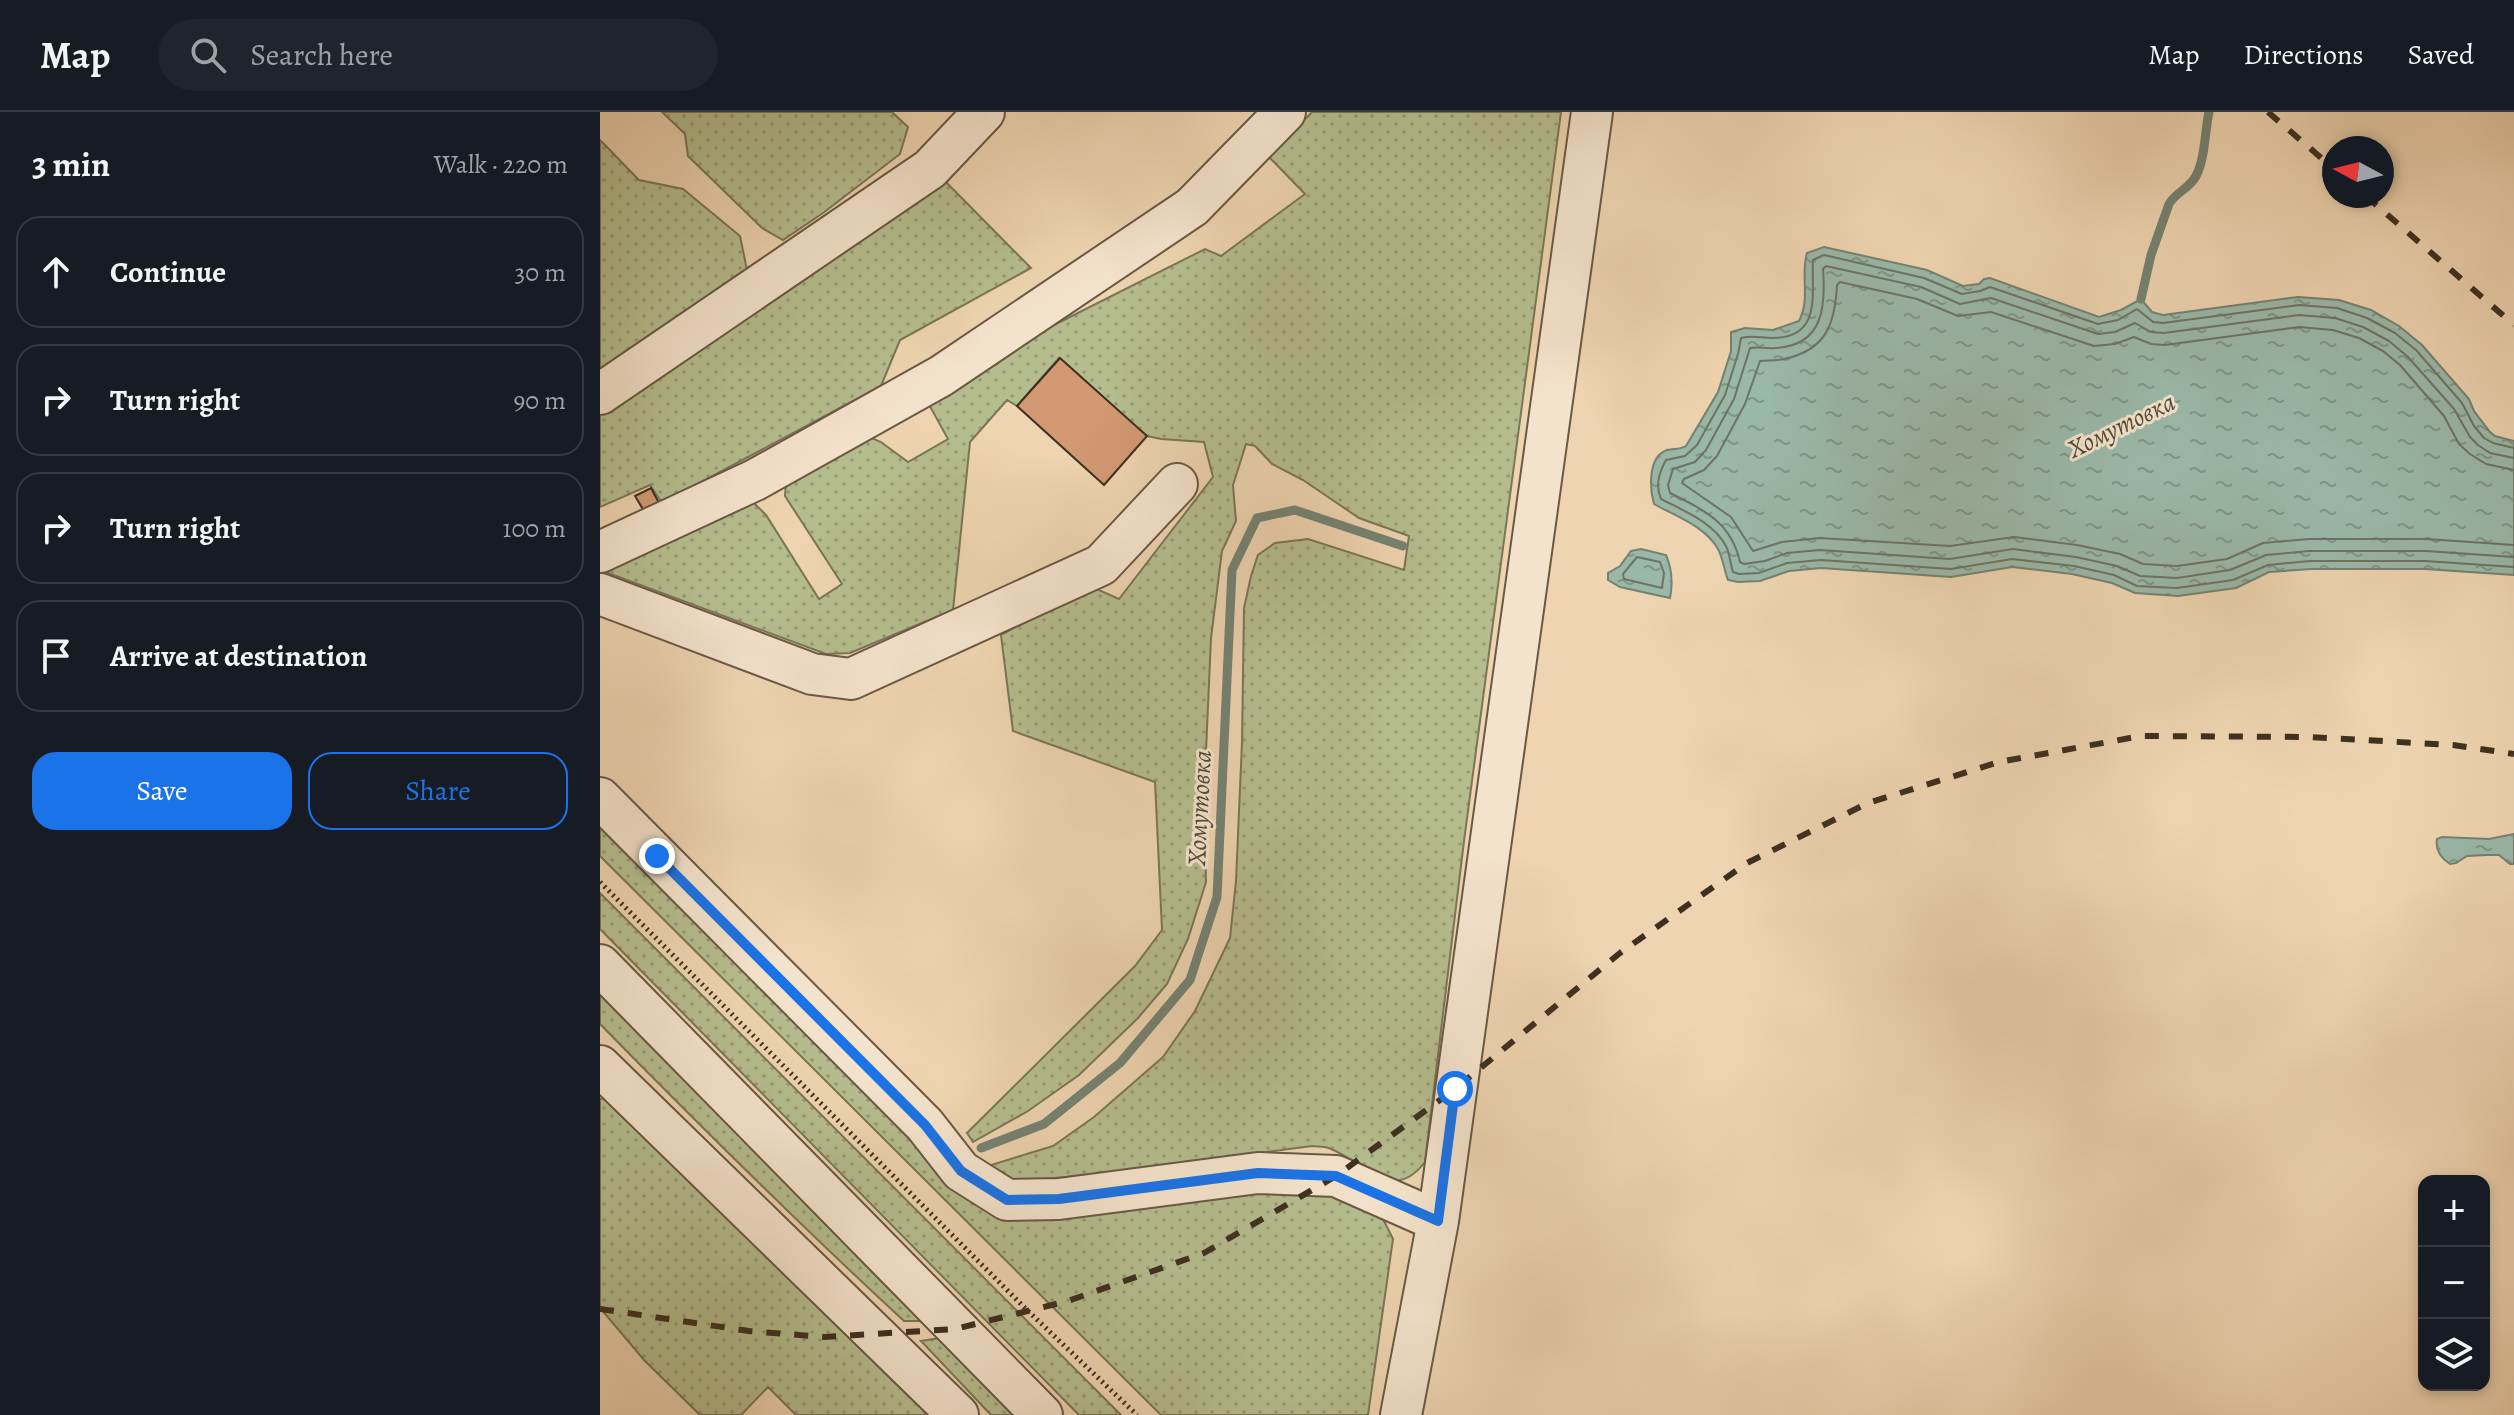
<!DOCTYPE html>
<html lang="en">
<head>
<meta charset="utf-8">
<style>
	:root { --surface:#171b24; --page:#20242c; --text:#f1f3f6; --muted:#9ea1a6; --line:#363941; --accent:#1a73e8 }
	body { margin:0; font-family:Alegreya,serif; background:var(--page); color:var(--text) }
	.controls { position:absolute; right:24px; bottom:24px; display:grid; overflow:hidden; border-radius:16px; box-shadow:0 4px 12px #0003 }
	.controls button { width:72px; height:72px; display:grid; place-items:center; padding:0; border:0; border-bottom:2px solid var(--line); background:var(--surface); color:var(--text); font:40px sans-serif }
	.compass { position:absolute; left:1722px; top:24px; width:72px; height:72px; border-radius:50%; background:var(--surface); box-shadow:0 4px 12px #0003; rotate:277deg }
	.stop { position:absolute; width:24px; height:24px; margin:-18px; border:6px solid #1a73e8; border-radius:50%; background:#fff }
	.stop.end { background:#1a73e8; border-color:#fff; box-shadow:0 2px 8px #0008 }
	.list { margin:0; padding:0; list-style:none }
	h2 { display:flex; justify-content:space-between; align-items:center; height:104px; margin:0; padding:0 32px; font-size:34px }
	h2 small { font-size:26px; font-weight:400; color:var(--muted) }
	.list li { display:grid; grid-template-columns:52px 1fr auto; gap:24px; align-items:center; box-sizing:border-box; height:112px; margin:0 16px 16px; padding:0 16px; border:2px solid var(--line); border-radius:24px }
	.list b { display:block; font-size:30px; white-space:nowrap }
	.list em { font-size:26px; font-style:normal; color:var(--muted) }
	.actions { display:flex; gap:16px; padding:24px 32px }
	.actions a { flex:1; padding:18px 0; border:2px solid var(--accent); border-radius:24px; text-align:center; font-size:28px; color:var(--accent) }
	.actions .main { background:var(--accent); color:#fff }
	.icon { flex:none; width:44px; height:44px; fill:none; stroke:currentColor; stroke-width:2; stroke-linecap:round; stroke-linejoin:round }
	.map { position:relative; flex:none; width:1914px; height:1303px; overflow:hidden }
	header { display:flex; align-items:center; gap:48px; box-sizing:border-box; height:112px; padding:0 40px; background:var(--surface); border-bottom:2px solid var(--line) }
	header strong { font-size:38px }
	nav { display:flex; gap:44px; margin-inline-start:auto; font-size:28px }
	.search { width:560px; height:72px; background:var(--page); display:flex; align-items:center; gap:20px; box-sizing:border-box; padding:0 28px; border-radius:44px; color:var(--muted); font-size:30px }
	main { display:flex }
	aside { flex:1; background:var(--surface) }
	.map>svg:first-child { display:block }
</style>
</head>
<body>
<header>
<strong>Map</strong>
<div class="search"><svg class="icon" aria-label="search" viewBox="0 0 24 24"><circle cx="10" cy="10" r="6"/><path d="M15 15l6 6"/></svg>Search here</div>
<nav><a>Map</a><a>Directions</a><a>Saved</a></nav>
</header>
<main>
<aside>
<h2>3 min<small>Walk · 220 m</small></h2>
<ul class="list">
<li><svg class="icon" aria-label="ahead" viewBox="0 0 24 24"><path d="M12 20V5M6 11l6-6 6 6"/></svg><div><b>Continue</b></div><em>30 m</em></li>
<li><svg class="icon" aria-label="right" viewBox="0 0 24 24"><path d="M7 20v-9h11M14 6l5 5-5 5"/></svg><div><b>Turn right</b></div><em>90 m</em></li>
<li><svg class="icon" aria-label="right" viewBox="0 0 24 24"><path d="M7 20v-9h11M14 6l5 5-5 5"/></svg><div><b>Turn right</b></div><em>100 m</em></li>
<li><svg class="icon" aria-label="arrive" viewBox="0 0 24 24"><path d="M6 21V4h12l-3 4 3 4H6"/></svg><div><b>Arrive at destination</b></div></li>
</ul>
<div class="actions"><a class="main">Save</a><a>Share</a></div>
</aside>
<div class="map">
<svg width="1914" height="1303" viewBox="0 0 1914 1303">
	<defs>
		<pattern id="grass-dots" width="8" height="8" patternUnits="userSpaceOnUse" patternTransform="scale(2)"><rect width="8" height="8" fill="#b5bd8e"/><path d="M2 2h.1M6 6h.1" fill="none" stroke="#959a74" stroke-width="1.8" stroke-linecap="round"/></pattern>
		<pattern id="water-ripples" width="26" height="14" patternUnits="userSpaceOnUse" patternTransform="scale(2)"><rect width="26" height="14" fill="#9ab8a8"/><path d="M2 4q2-2 4 0t4 0M15 11q2-2 4 0t4 0" fill="none" stroke="#7f9688"/></pattern>
	</defs>
	<rect width="100%" height="100%" fill="#eed4b0"/>
	<filter id="stains"><feTurbulence type="fractalNoise" baseFrequency=".0025" numOctaves="4"/><feColorMatrix values="0 0 0 0 .2 0 0 0 0 .09 0 0 0 0 .02 0 0 0 .5 -.17"/></filter>
	<radialGradient id="worn" r=".72"><stop offset=".6" stop-color="#630" stop-opacity="0"/><stop offset="1" stop-color="#630" stop-opacity=".3"/></radialGradient>
	<path fill="url(#grass-dots)" stroke="#7a7657" stroke-width="2" d="M62,0h230l16,15 -8,27 -77,59 -40,27 -21,-12 -74,-72 -3,-22z
		M712,0h249l-97,729 -39,321c-33,43 -61,0 -94,-13 -6,-3 -13,-2 -19,-3l-210,28 -83,7 -17,1 -21,-14 72,-22 41,-29 69,-60 32,-46 35,-73 6,-57 6,-139 2,-134 7,-32 7,-21 17,-12 33,-4 96,31 5,-34 -50,-18 -56,-38 -31,-16 -17,-18 -9,-2 -13,41 3,36 -14,30 -11,87 -7,159 2,85 -18,57 -21,45 -29,34 -59,57 -51,36 -55,31 -6,-9 168,-167 27,-36 -7,-148 -142,-51 -12,-96 89,-49 29,13 94,-122 -9,-35 -43,-3 -14,-3 -88,-78 -42,48 -10,-6 -37,42 -17,168 -103,43 -24,1 -226,-84 140,-72 15,6 11,11 53,84 23,-15 -57,-88 1,-15 72,-49 23,10 27,20 40,-23 -22,-40 122,-71 157,-79 16,7 84,-62 -37,-38z
		M0,28l39,40 44,9 57,47 7,34 -40,26 -107,78z
		M339,63l92,93 -131,72 -19,46 -219,117 -12,-18 -50,22v-99z
		M0,709l339,337 22,34 321,-6 68,13 33,20 10,20 -25,176h-207l-561,-559z
		M0,781l521,522h-42l-479,-486z
		M0,882l326,327h-22c-104,-96 -205,-196 -304,-297z
		M12,986l320,317h-136l-28,-28 -27,28h-41l-56,-55 -44,-52v-209z
		M346,1225l77,78h-32l-70,-74z"/>
	<path fill="url(#water-ripples)" stroke="#758272" stroke-width="2" d="M1224,135l103,23 36,16 16,-2 5,-5 6,-1 109,39 22,-7 20,-11 11,13 11,3 135,-18 41,3 32,10 28,16 23,19 47,54 5,12 16,21 5,4 19,5v134l-89,-6h-114l-42,3 -33,16 -58,8 -43,-3 -23,-10 -40,-9 -60,-7 -61,10 -130,-9 -32,3 -29,10 -22,1 -10,-2c-4,-10 -5,-22 -10,-31 -13,-23 -43,-33 -64,-45 -4,-14 -7,-47 13,-54 7,-2 12,0 19,-4l32,-54 13,-41v-19l14,-4 28,2 26,-9c12,-24 1,-44 8,-68z
		M1041,437l25,6c6,14 7,28 4,43l-50,-11 -12,-7v-7l12,-7 11,-15z
		M1914,722v30h-4l-11,-9h-13l-19,1 -11,7 -6,1c-9,-6 -15,-14 -13,-25l5,-2 47,2z"/>
	<g fill="none" stroke-linecap="round" stroke-linejoin="round">
		<path stroke="#6c7464" stroke-width="2" d="M1914,336l-21,-5 -9,-5 -10,-12 -12,-23 -46,-53 -21,-17 -28,-15 -30,-10 -38,-3 -136,18 -10,-1 -16,-13 -19,11 -20,4 -108,-37 -10,4 -18,3 -38,-16 -100,-23 -11,5c-2,33 10,78 -41,78 -11,0 -20,-3 -31,0l-3,16 -13,41 -28,50 -12,11 -19,4c-7,13 -11,25 -5,39 23,12 52,23 65,47 4,8 4,17 7,26l6,2 20,-1 28,-10 34,-3 130,9 61,-10 62,7 40,9 23,11 40,2 56,-8 35,-15 42,-4h115l89,6
			M1914,346l-24,-5 -12,-8 -8,-8 -16,-28 -46,-52 -19,-16 -26,-14 -28,-9 -36,-3 -135,18 -13,-1 -16,-9 -20,9 -17,2 -107,-36 -31,6 -39,-17 -95,-21 -3,3c3,38 0,77 -48,79 -9,1 -17,-2 -25,0l-16,51 -28,51 -11,12 -22,7 -5,16 2,8c34,17 61,29 70,69l4,2 21,-3 22,-8 33,-3 130,9 63,-10 63,8 41,9 23,10 37,2 53,-8 36,-15 43,-4h117l88,6
			M1914,358l-28,-6 -16,-10 -11,-10 -15,-28 -44,-51 -17,-14 -24,-13 -26,-8 -34,-3 -134,18 -14,-1 -17,-7 -19,7 -21,2 -103,-34 -33,4 -41,-17 -77,-17 -3,3c-2,38 -10,65 -53,74 -8,2 -16,1 -24,2l-15,43 -28,52 -13,14 -20,9 -2,4 49,34 22,34 29,-9 38,-4 130,8 64,-9 63,8 43,9 23,10 34,2 50,-7 36,-16 46,-4h117l88,6
			M1037,445l23,5 4,11 -2,15 -38,-9 -1,-5z"/>
		<path stroke="#758272" stroke-width="9" d="M1541,187l10,-44 18,-51c7,-12 20,-15 27,-28 9,-16 9,-46 13,-64
			M381,1036l63,-24 76,-61 70,-83 27,-83 15,-327 25,-52 38,-8 108,36"/>
	</g>
	<path fill="#d29973" stroke="#3e3020" stroke-width="2" d="M460,246l87,78 -43,49 -87,-79z
		M51,376l8,15 -15,8 -9,-15z"/>
	<g fill="none" stroke-linecap="round" stroke-linejoin="round">
		<defs>
			<path id="minor" d="M0,282l330,-225 54,-57
				M0,440l155,-72 186,-104 251,-169 93,-95
				M0,482l212,80 39,5 250,-114 76,-81
				M0,686l325,327 36,46 46,29 52,-1 199,-26 78,3 102,45
				M0,853l442,450
				M0,954l358,349
				M801,1303l37,-194 154,-1109"/>
		</defs>
		<use href="#minor" stroke="#6a5944" stroke-width="44"/>
		<path stroke="#3e3020" stroke-width="5" stroke-dasharray="2 4" stroke-linecap="butt" d="M0,770l428,429 109,104"/>
		<use href="#minor" stroke="#f4e3cc" stroke-width="40"/>
		<path stroke="#3e3020" stroke-width="6" stroke-dasharray="14 14" stroke-linecap="butt" d="M1668,0l66,57
			M1766,84l148,129
			M0,1197l149,22 75,6 131,-8 113,-28 136,-48 132,-77 119,-87 165,-136 127,-90 121,-60 131,-41 142,-26 168,1 144,8 61,9"/>
	</g>
	<g fill="none" stroke-linecap="round" stroke-linejoin="round">
		<path stroke="#1a73e8" stroke-width="10" d="M57,744l268,269 36,46 46,29 52,-1 199,-26 78,3 102,45 17,-132"/>
	</g>
	<g text-anchor="middle" stroke-width="6" stroke-linejoin="round" paint-order="stroke">
		<g font-size="26" font-style="italic" fill="#504b3b" stroke="#f4e3cc">
			<text transform="translate(1521 313) rotate(-26)" y="9">Хомутовка</text>
			<text transform="translate(599 696) rotate(-87)" y="9">Хомутовка</text>
		</g>
	</g>
	<rect width="100%" height="100%" filter="url(#stains)"/>
	<rect width="100%" height="100%" fill="url(#worn)"/>
</svg>
<div class="controls">
<button>+</button>
<button>−</button>
<button><svg class="icon" aria-label="layers" viewBox="0 0 24 24"><path d="M12 4l9 5-9 5-9-5zM3 14l9 5 9-5"/></svg></button>
</div>
<svg class="compass" viewBox="-18 -18 36 36"><path d="M0-13l5 13h-10z" fill="#e53935"/><path d="M0 13l5-13h-10z" fill="#9ea1a6"/></svg>
<div class="stop" style="left:855px;top:977px"></div>
<div class="stop end" style="left:57px;top:744px"></div>
</div>
</main>
</body>
</html>
